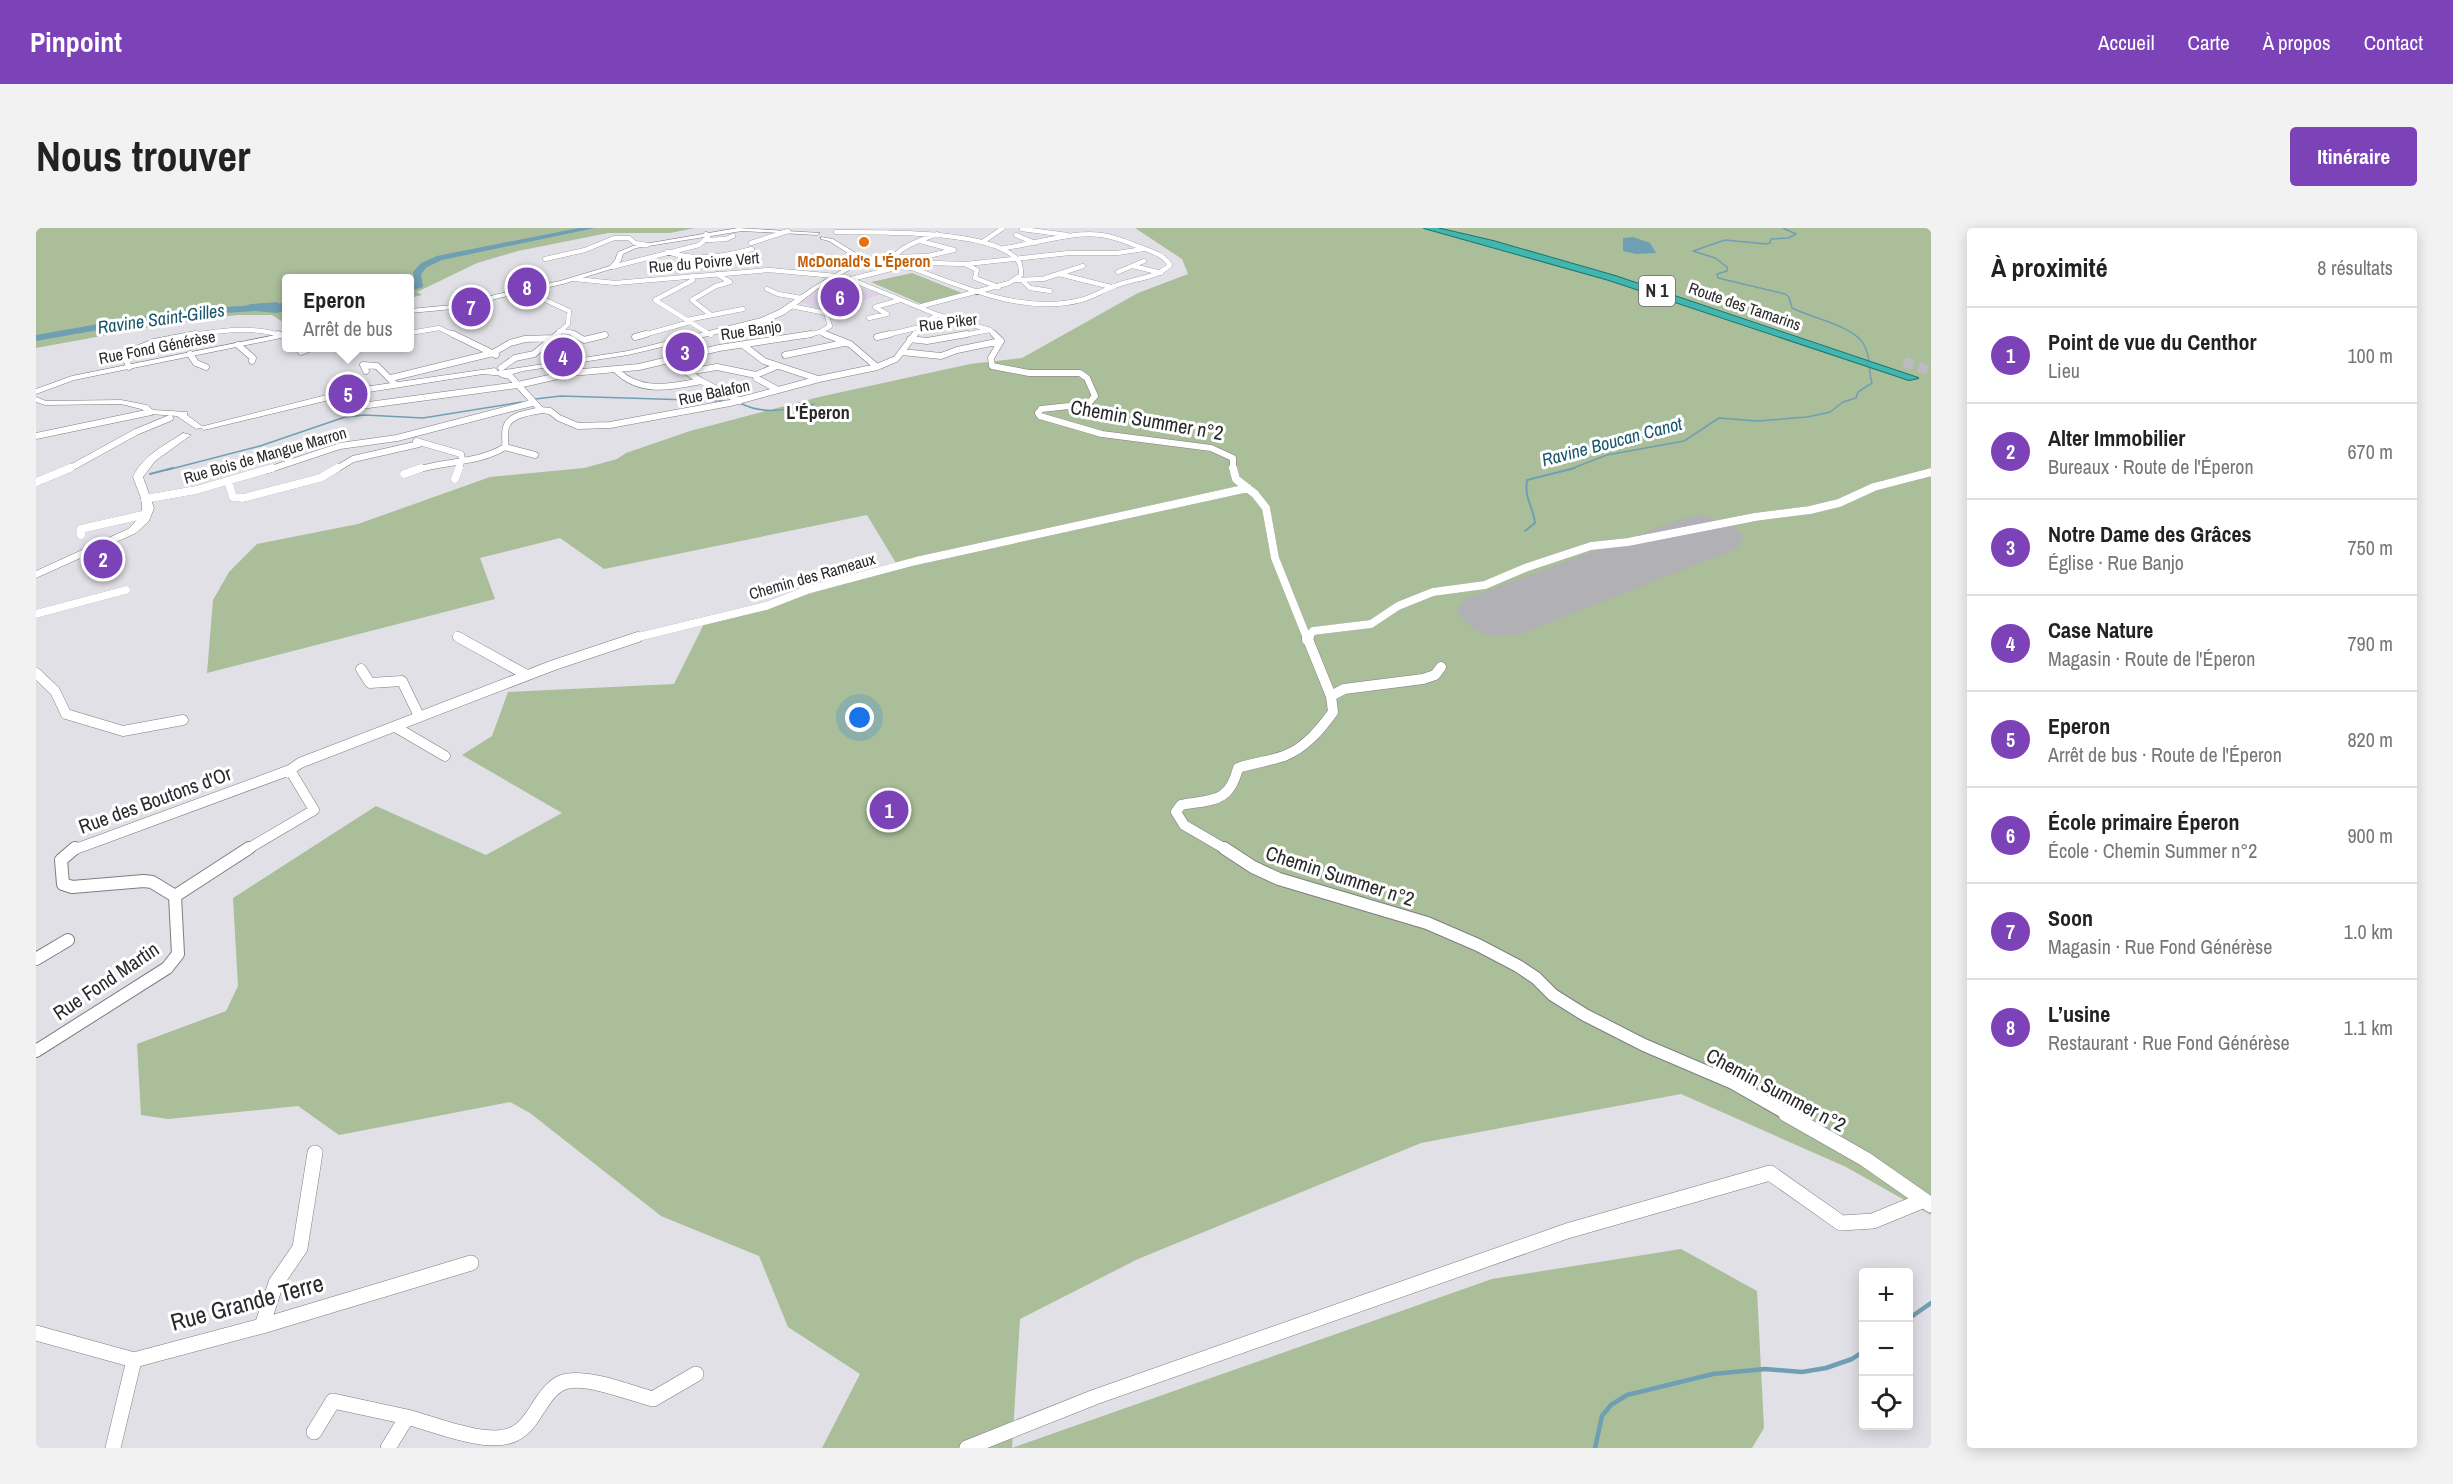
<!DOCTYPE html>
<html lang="fr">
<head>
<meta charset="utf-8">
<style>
	:root { --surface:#fff; --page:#f2f2f2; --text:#222; --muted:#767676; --line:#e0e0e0; --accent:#7c42b8 }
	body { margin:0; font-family:"Archivo Narrow",sans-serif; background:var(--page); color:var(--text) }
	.controls { position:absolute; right:18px; bottom:18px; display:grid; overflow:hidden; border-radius:6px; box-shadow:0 3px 15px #0003 }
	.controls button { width:54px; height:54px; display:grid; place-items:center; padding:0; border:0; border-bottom:2px solid var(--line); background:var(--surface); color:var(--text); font:30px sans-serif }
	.you { position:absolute; left:824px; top:490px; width:21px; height:21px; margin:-15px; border:4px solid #fff; border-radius:50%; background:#1a73e8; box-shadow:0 0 0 9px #1a73e833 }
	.badge { display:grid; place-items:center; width:39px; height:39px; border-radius:50%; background:var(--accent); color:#fff; font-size:20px; font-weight:700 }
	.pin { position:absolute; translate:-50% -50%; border:3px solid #fff; box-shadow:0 2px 6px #0006 }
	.popup { position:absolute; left:246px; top:46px; width:132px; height:78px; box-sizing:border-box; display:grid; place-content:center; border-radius:6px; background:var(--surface); filter:drop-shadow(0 2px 4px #0005); font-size:20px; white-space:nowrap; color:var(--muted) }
	.popup b { font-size:22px; color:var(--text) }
	.popup::after { content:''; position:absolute; left:50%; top:100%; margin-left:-12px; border:12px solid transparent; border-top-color:var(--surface) }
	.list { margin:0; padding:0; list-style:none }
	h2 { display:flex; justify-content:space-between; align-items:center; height:78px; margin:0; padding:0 24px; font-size:26px }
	h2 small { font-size:20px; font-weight:400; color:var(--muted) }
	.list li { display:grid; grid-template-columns:39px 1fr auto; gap:18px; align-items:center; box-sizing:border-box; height:96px; padding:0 24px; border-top:2px solid var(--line) }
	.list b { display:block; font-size:22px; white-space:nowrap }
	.list p { margin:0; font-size:20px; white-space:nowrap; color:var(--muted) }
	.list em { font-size:20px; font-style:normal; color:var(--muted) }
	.icon { flex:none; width:33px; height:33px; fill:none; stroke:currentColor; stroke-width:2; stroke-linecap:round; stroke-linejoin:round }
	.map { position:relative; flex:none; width:1895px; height:1220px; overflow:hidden; border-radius:6px }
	header { display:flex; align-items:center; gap:36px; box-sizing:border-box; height:84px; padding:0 30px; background:var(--accent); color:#fff }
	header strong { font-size:28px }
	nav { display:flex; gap:33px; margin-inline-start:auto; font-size:21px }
	.intro { display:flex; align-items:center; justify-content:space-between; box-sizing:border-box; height:144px; padding:0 36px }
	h1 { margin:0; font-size:42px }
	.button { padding:15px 27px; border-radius:6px; background:var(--accent); color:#fff; font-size:21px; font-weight:700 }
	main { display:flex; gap:36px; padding:0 36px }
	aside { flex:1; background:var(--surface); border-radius:6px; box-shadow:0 3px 15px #0003 }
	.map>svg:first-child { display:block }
</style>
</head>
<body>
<header>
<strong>Pinpoint</strong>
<nav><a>Accueil</a><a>Carte</a><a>À propos</a><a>Contact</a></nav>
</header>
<div class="intro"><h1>Nous trouver</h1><a class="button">Itinéraire</a></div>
<main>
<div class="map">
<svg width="1895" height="1220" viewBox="0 0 1895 1220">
	<rect width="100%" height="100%" fill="#e1e0e6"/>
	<path fill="#ded2e6" d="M804,53l41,13 -24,9 -11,-3 -27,9 -19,-7 20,-15z"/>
	<path fill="#aabe9a" d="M0,0h659l-25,5h-62l-90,18 -41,12 -60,29 5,3 -12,3v-19h-124v45l-14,-9h-35l-64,8 -137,25z
		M1099,0h796v987l-85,-48 -165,-73 -260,49 -283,116 -118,60 -8,129 480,-169 189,-30 76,42 7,137 -12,20h-930l38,-74 -72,-47 -29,-71 -98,-40 -131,-103 -20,-11 -171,33 -41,-29 -130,13 -27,-4 -4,-71 89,-33 12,-25 -5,-88 143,-92 110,49 76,-42 -100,-58 30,-19 16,-44 166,-8 30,-60 195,-56 -32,-53 -263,54 -44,-31 -80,20 15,41 -288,74 6,-73 16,-28 28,-28 101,-20 132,-47 94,-9 33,-9 9,-6 64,-22 129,-34 151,-33 52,-6 116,-65 50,-19 -6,-15z
		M876,45l50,20 -41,11 -50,-22z"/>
	<path fill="#709fb3" d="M1597,9l17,6 6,10 -20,1 -13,-3v-13z
		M242,74v5l8,4 -10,2 -40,-4 15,-5z"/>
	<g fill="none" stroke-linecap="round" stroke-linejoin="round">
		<path stroke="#709fb3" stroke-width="1.5" d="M499,171l26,-3 162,5
			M704,175c25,13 47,6 74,1
			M131,242l93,-24 85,-29 20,-2 58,3 99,-16
			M1532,242l39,-15 77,-14 35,-23 38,3 50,-4 23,-5 13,-10 13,-4 2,-6 14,-9c-4,-13 -1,-24 -7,-36 -8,-21 -54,-29 -73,-39l-3,-11 -4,-3 -67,-16 -1,-4 10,-3v-4l-12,-9 -22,-7 32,-11 41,4 4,-1 1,-4 17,-1 8,-4 -13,-6"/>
		<path stroke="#709fb3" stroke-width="2" d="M114,246l23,-6
			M1489,303l10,-8c-2,-17 -11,-25 -8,-43l48,-12"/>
		<path stroke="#709fb3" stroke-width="4.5" d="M1872,1091l23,-16
			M1559,1220l7,-32 9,-11 16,-10 86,-21 52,-5 37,3 24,-4 26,-9 12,-8"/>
		<path fill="#709fb3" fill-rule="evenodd" d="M543,0h16l-153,32 -15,7 -6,7 2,13 -13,4v-6l5,-1 -2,-12 8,-9 16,-7z
			M250,75v6l-108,7 -142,25v-6l142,-25z"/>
		<path fill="#b1b0b4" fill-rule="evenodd" d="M1664,286l36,13 8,11 -8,11 -213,84c-28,7 -49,3 -66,-22l8,-12 216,-80z"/>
		<path stroke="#bcbbc1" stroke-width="10" stroke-dasharray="10 5" stroke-linecap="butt" d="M1868,134l27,9"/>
		<defs>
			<path id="minor-far5" d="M986,1l45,6
				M800,4c40,1 160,-4 183,30 2,3 2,9 2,13l-12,8 -91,24
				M980,7l19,8
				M671,12l19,-1 7,-3
				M884,13l34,9
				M948,13l19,-13
				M715,15l37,-12
				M631,24c30,9 55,5 85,-3
				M856,29l36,-1 26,-6
				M509,31l40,-9 29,-12h15l6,5 12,2
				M929,36l12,6 -2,8 24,9
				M630,38l22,-6
				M873,38l22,-3 35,1 103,-11h48l27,-4
				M1097,38l28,7
				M576,39l87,-22 9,-8 -2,-3
				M863,39l-10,-5c10,-15 31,-22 48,-28
				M642,43l44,-9
				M1082,44l26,-11
				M484,46l21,14
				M1023,46l52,13
				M656,48l1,4 -38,20 56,35
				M539,51l40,4 154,-13 67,6
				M814,51l88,36 52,15 6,6
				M815,51l48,-12 13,1c51,19 113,47 169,32 12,-3 22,-10 34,-14 19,-8 40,-7 55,-21 -6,-10 -17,-13 -27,-17 -14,-5 -27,-11 -41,-13 -32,-4 -66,9 -98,13
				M979,52l28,-1 40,-13
				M987,53l7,7 20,3
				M731,61l11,5 23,4
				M498,62l5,7 30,14 -1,13 -12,12
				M755,78l35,7 4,13 -10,6 -16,4
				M675,87l-19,-15 24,-14 14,-4 -13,-8
				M833,90l18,-4 -12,-7 25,-7
				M651,92l56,-11
				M523,103l11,1 6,4
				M784,104l9,4
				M374,105l29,-5 17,8
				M151,108c30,-5 65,-11 95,0
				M604,108l50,-14
				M847,108l41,-10
				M878,108l16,-17 8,-4
				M922,108l32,-6"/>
			<path id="minor-far4" d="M242,106l5,2
				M417,106l43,21
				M538,106l10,6 21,-5
				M789,106l25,10 27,23
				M958,106l7,7
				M599,109l11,-3
				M841,109l13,-3
				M874,111l17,2 40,-7
				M965,113l-10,17 1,8 37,7h51l7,5 8,18 -7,8 -47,5 -3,4 2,3 62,18 109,14 22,10v12
				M202,117l15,13 -1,3
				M707,117l21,16 54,18
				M265,124l10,-4
				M866,124l39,4 16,-6 44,-9
				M154,126l6,9 10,4
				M749,127l59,-12
				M634,133l31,20 39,20
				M741,138l-21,9v3l22,12
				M93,139l-5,-13 30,-12 42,-8
				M465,140l14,-10 19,-4 24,-20
				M580,142c24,24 55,17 85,11
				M330,143l-3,-6 14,1 17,17
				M651,144l30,-5 39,8
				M466,146l8,2 31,34 9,1 9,7 19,8 32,-1 120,-22 89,-24 58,-12 19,-8 19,-25
				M355,150l102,-25 17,-10 15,-4 28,-1
				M310,180l172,-23 53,-12 68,-6 80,-19 92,-14
				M0,208l115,-24
				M380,213l45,13 1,6 -4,10
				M469,219l30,8
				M31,242l69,-38 34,-14
				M232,242l72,-24 57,-8 135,-35
				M299,242l18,-11 66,-15
				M380,242c29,-9 63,-7 89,-23 1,-6 -1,-14 1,-20 4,-13 24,-14 35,-17"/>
			<path id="minor-far3" d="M1197,240l3,11 19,15 11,14 9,50 32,80
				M368,246l17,-6
				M419,251l4,-11
				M192,253l5,16 10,1 77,-20 17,-10
				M0,254l34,-14
				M109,271l51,-9 76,-22
				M45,307v-6l66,-15
				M0,386l90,-24
				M421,408l4,2
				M598,410l132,-32 41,-16 109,-29 332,-73
				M1272,410l5,-7 58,-7 27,-18 35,-14 52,-7 40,-17 66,-22 37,-4 127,-25 55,-7 29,-7 35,-16 57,-15"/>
			<path id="minor-far2" d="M422,409l67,37
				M1271,412l2,-3
				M325,441l9,14 32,-2 17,35
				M0,445l19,18 11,23 57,17 60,-11
				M1295,468l13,-7 79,-10 12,-4 6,-8
				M361,500l48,28
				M37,622l217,-80 10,-7 254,-98 84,-28
				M210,622l68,-40 -24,-40
				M1191,622l-43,-25 -8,-13 5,-7c31,-6 48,-1 57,-37 15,-5 31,-7 46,-12 21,-8 36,-26 49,-44l-2,-16 -24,-59"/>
			<path id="minor-far1" d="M39,620l-14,12 2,24 9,3 72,-6 8,1 23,14
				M1188,620l29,19 26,12 148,44 51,22 40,21 18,12 17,17 32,20 59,30 89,38 56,32
				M139,668l74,-48
				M0,731l32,-19
				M0,823l131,-83 11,-14 -3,-58"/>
			<path id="minor" d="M1750,886l79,45 66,46
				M226,1098l14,-43 24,-35 15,-95
				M0,1105l98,27 128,-34 209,-63
				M278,1204l19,-31 74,16
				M77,1220l21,-88
				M352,1220l19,-31c27,7 81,30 107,17 11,-5 18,-16 24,-26 8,-12 16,-25 30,-27 23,-4 62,12 85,18l43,-25
				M931,1220l128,-51 472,-166 203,-58 71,50 32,-2 51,-21"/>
			<path id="tertiary" d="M702,0l82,5 -3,2 -75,-4 -106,17 -13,6 -2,7 -7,7 -51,16 -64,14 -35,10 -54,5v-4l53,-5 35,-10 62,-13 50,-15 5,-6 3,-8 15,-6z
				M250,105v4l-212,43 -38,14v-5l36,-13z
				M0,169l10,4 75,-1 26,5 6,5 34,2v3l16,12 -7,2 -19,-13 -26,-2 -10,-5 -20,-5 -76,1 -9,-3z"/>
			<path id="secondary" d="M785,9l12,2 26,16 2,8 -44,26 -32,25 -18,8 -139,33 -105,16 -18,5 -22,-2 -133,21 -146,35 -4,-3 150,-38 145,-21 3,3 130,-20 133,-33 18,-8 34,-23 42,-25 -1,-5 -25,-16 -8,-2z
				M147,205l8,2 -36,26 -12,16 11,31 -5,13 -13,12 -100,45v-7l92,-42c22,-20 14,-27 5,-52 10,-22 31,-31 50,-44z"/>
			<path id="trunk" d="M1388,0h13l56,13 122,35 303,102 -9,2 -300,-100z"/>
		</defs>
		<use href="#minor-far5" stroke="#7f7d83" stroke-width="5"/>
		<use href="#minor-far4" stroke="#7f7d83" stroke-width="7"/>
		<use href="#minor-far3" stroke="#7f7d83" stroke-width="8"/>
		<use href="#minor-far2" stroke="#7f7d83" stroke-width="11"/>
		<use href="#minor-far1" stroke="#7f7d83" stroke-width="14"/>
		<use href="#minor" stroke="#7f7d83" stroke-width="16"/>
		<use href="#tertiary" stroke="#7f7d83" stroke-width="1"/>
		<use href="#secondary" stroke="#7f7d83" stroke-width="1"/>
		<use href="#trunk" stroke="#1a7872" stroke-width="2"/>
		<use href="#minor-far5" stroke="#fff" stroke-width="4.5"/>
		<use href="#minor-far4" stroke="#fff" stroke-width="6"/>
		<use href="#minor-far3" stroke="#fff" stroke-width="8"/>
		<use href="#minor-far2" stroke="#fff" stroke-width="10"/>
		<use href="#minor-far1" stroke="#fff" stroke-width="12"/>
		<use href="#minor" stroke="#fff" stroke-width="15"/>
		<use href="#tertiary" fill="#fff" fill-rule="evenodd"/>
		<use href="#secondary" fill="#fff" fill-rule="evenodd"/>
		<use href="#trunk" fill="#42b6ae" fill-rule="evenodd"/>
	</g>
	<circle fill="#e8710a" stroke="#fff" stroke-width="2" cx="828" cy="14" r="6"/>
	<g text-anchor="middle" stroke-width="6" stroke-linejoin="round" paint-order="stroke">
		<g font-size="16" font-weight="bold" fill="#c56008" stroke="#fff">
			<text x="828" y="39">McDonald's L'Éperon</text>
		</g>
		<g font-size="16" fill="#2a292b" stroke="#fff">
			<text transform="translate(668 34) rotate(-5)" y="6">Rue du Poivre Vert</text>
			<text transform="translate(1709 78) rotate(19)" y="6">Route des Tamarins</text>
			<text transform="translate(912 94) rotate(-7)" y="6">Rue Piker</text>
			<text transform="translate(715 102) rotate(-8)" y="6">Rue Banjo</text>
			<text transform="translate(121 119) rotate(-11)" y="6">Rue Fond Générèse</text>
			<text transform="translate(678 164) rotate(-12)" y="6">Rue Balafon</text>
			<text transform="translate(229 227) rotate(-16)" y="6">Rue Bois de Mangue Marron</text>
			<text transform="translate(776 348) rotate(-16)" y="6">Chemin des Rameaux</text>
		</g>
		<rect fill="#fff" stroke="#6a696b" stroke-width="1.5" x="1603" y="48" width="36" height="30" rx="4.5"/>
		<g font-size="18" font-weight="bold" fill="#2a292b">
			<text x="1621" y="69">N 1</text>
		</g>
		<g font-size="18" font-style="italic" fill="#18566c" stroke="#fff">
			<text transform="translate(125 91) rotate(-8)" y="6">Ravine Saint-Gilles</text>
			<text transform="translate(1576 214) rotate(-15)" y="6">Ravine Boucan Canot</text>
		</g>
		<g font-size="18" font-weight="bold" fill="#2a292b" stroke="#fff">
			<text x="782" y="191">L'Éperon</text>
		</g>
		<g font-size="20" fill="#2a292b" stroke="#fff">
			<text transform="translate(1111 192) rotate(10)" y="7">Chemin Summer n°2</text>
			<text transform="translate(119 572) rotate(-20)" y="7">Rue des Boutons d'Or</text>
			<text transform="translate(1304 648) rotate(18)" y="7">Chemin Summer n°2</text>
			<text transform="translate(70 753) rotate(-34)" y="7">Rue Fond Martin</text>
			<text transform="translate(1740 862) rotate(28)" y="7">Chemin Summer n°2</text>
		</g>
		<g font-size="24" fill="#2a292b" stroke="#fff">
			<text transform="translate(211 1075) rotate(-15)" y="8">Rue Grande Terre</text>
		</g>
	</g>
</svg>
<div class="controls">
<button>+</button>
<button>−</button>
<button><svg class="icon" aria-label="locate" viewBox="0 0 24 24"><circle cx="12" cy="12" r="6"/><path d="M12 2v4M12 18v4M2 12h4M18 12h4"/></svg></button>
</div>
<div class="you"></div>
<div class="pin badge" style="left:853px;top:582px">1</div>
<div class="pin badge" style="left:67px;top:331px">2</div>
<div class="pin badge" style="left:649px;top:124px">3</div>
<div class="pin badge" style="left:527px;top:129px">4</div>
<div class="pin badge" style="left:312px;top:166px">5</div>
<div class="popup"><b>Eperon</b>Arrêt de bus</div>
<div class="pin badge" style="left:804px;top:69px">6</div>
<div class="pin badge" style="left:435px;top:79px">7</div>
<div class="pin badge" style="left:491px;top:59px">8</div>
</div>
<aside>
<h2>À proximité<small>8 résultats</small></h2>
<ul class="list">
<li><span class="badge">1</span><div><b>Point de vue du Centhor</b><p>Lieu</p></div><em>100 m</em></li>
<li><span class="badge">2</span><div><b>Alter Immobilier</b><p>Bureaux · Route de l'Éperon</p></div><em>670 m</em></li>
<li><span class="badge">3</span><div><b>Notre Dame des Grâces</b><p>Église · Rue Banjo</p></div><em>750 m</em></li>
<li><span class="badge">4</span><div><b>Case Nature</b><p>Magasin · Route de l'Éperon</p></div><em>790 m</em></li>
<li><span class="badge">5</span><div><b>Eperon</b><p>Arrêt de bus · Route de l'Éperon</p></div><em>820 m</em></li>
<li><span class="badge">6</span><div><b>École primaire Éperon</b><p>École · Chemin Summer n°2</p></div><em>900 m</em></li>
<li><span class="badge">7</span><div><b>Soon</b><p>Magasin · Rue Fond Générèse</p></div><em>1.0 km</em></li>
<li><span class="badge">8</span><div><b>L’usine</b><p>Restaurant · Rue Fond Générèse</p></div><em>1.1 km</em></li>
</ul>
</aside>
</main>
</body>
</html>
